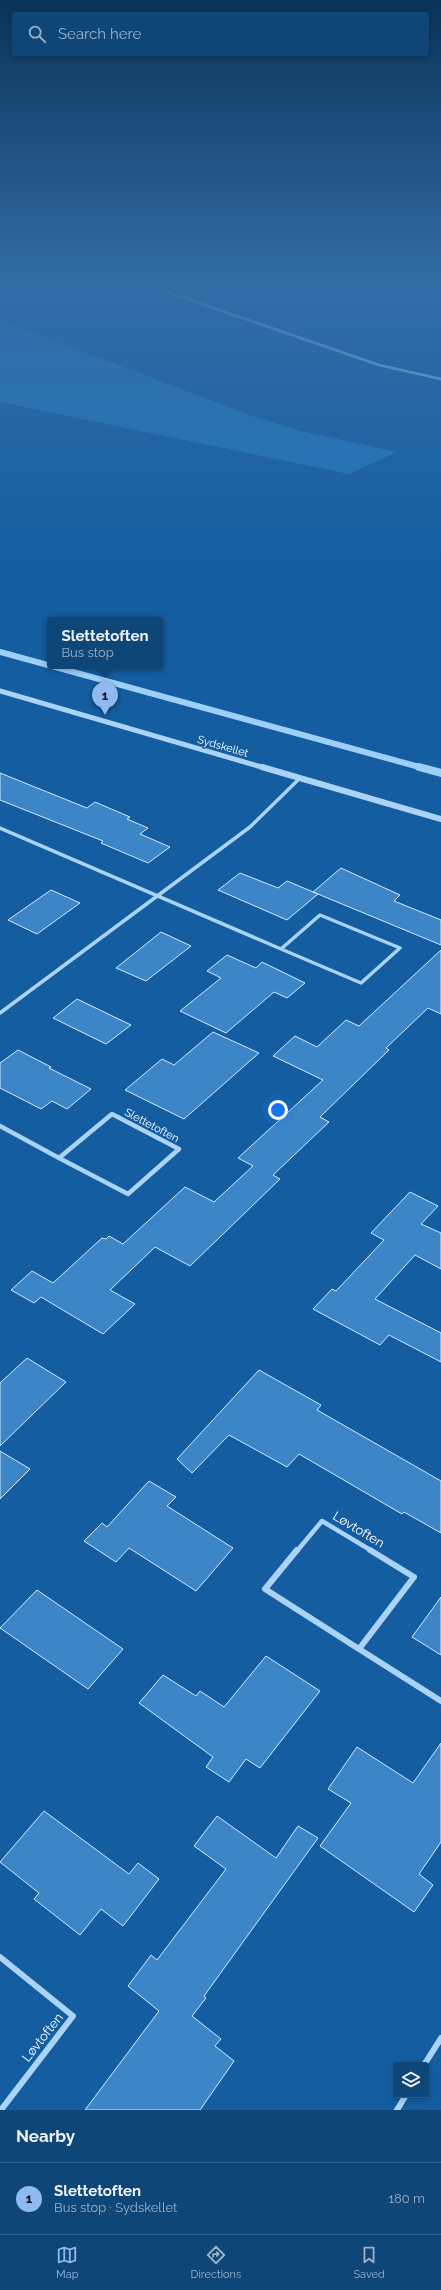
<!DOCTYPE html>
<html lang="en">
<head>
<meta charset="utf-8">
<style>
	:root { --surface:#0e4678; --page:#174d7d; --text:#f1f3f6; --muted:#9bb1c6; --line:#2e5e8a; --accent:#90b9f0 }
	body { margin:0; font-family:Raleway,sans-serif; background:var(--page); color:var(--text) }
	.controls { position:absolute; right:12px; bottom:12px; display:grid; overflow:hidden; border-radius:4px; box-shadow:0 2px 6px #0003 }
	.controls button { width:36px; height:36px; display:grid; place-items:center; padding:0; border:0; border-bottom:1px solid var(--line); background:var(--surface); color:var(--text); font:20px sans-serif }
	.you { position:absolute; left:278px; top:1110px; width:14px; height:14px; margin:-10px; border:3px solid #fff; border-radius:50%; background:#1a73e8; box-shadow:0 0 0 6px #1a73e833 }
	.badge { display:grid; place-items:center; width:26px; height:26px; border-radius:50%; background:var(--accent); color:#111; font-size:13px; font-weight:700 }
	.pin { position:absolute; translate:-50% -33px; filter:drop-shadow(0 1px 2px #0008) }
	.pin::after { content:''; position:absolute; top:21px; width:14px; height:12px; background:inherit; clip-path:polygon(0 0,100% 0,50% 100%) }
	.popup { position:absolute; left:47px; top:617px; width:116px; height:52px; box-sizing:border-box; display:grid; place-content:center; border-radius:4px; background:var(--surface); filter:drop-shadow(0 1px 3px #0005); font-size:13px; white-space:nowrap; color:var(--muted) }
	.popup b { font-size:15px; color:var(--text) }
	.popup::after { content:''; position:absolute; left:50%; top:100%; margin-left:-8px; border:8px solid transparent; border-top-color:var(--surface) }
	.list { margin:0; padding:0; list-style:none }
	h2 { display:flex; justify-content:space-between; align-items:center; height:52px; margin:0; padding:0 16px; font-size:17px }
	h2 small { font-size:13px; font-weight:400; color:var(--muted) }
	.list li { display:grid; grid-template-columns:26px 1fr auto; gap:12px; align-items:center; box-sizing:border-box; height:72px; padding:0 16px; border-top:1px solid var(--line) }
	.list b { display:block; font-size:15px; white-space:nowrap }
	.list p { margin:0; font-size:13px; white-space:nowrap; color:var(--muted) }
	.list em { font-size:13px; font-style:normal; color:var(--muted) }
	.icon { flex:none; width:22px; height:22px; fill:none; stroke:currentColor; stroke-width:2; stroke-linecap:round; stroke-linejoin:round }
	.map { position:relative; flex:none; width:441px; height:2110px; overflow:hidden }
	.search { position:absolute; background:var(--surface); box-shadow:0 2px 6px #0003; left:12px; right:12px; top:12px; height:44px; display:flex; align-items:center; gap:10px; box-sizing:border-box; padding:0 14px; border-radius:4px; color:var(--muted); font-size:15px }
	.sheet { height:124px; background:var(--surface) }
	nav { display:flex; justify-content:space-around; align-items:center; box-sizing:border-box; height:56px; border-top:1px solid var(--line); background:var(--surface); font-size:11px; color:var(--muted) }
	nav a { display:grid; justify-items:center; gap:2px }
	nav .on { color:var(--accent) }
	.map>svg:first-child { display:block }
</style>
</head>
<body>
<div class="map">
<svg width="441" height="2110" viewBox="0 0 441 2110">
	<rect width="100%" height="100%" fill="#135da0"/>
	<path fill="#2176bd" d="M0,320l255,97 46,14 96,21 -48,22 -349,-72z"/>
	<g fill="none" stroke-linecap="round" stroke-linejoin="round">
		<path stroke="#9dcff7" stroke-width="6" d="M0,652l423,116"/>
		<path stroke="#9dcff7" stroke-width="8" d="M419,767l22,6"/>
	</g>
	<path fill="#3c86c7" stroke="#d4ebfe" d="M0,773l87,35 8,-6 35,15 -3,2 21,9 -8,6 30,13 -22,16 -47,-20 2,-2 -103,-41z
		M341,868l59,27 -6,6 47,19v25l-128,-53z
		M240,873l38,15 9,-7 31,13 -31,26 -69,-30z
		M51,890l29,13 -43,31 -29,-14z
		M161,932l30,14 -45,35 -30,-13z
		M441,950v64l-13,-6 -42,40 3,2 -69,67 9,5 -56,53 7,4 -90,87 -35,-19 -45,43 25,14 -32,30 -62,-37 -7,6 -23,-13 21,-19 21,12 49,-45 4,1 3,-3 14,8 62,-57 29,15 39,-36 -15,-8 85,-78 -50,-24 22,-20 22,11 29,-27 13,6z
		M227,955l29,13 6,-6 43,21 -18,15 -13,-6 -48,41 -46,-22 41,-33 -14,-7z
		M77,999l54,26 -25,19 -53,-26z
		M213,1032l46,21 -75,66 -59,-29 37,-31 12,6z
		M18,1050l33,17 -2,1 42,21 -24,20 -15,-8 -11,8 -41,-21v-25z
		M410,1192l28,14 -17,18 20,9v36l-26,-14 -40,44 66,34v29l-52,-27 -9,10 -67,-36 19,-20 4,2 48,-51 -13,-7z
		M27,1358l39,24 -66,64v-63z
		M259,1370l62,35 -4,5 124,71v52l-37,-21 -2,2 -103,-60 -12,13 -58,-32 -37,38 -15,-14z
		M0,1451l30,18 -30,30z
		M149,1481l27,16 -9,9 66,42 -37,43 -67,-43 -13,14 -32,-21 18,-18 5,4z
		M37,1590l86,59 -35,40 -88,-61z
		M441,1597v58l-29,-18z
		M266,1656l54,35 -60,77 -14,-9 -17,23 -23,-15 7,-10 -74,-54 24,-28 33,21 4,-5 24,16z
		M441,1743v99l-22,32 14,11 -19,27 -94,-66 31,-43 -23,-14 29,-42 56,36z
		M44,1811l85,63 9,-11 21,16 -36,47 -22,-17 -21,26 -46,-36 5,-6 -39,-31z
		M217,1816l59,42 22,-32 20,12 -114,158 2,2 -14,18 29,23 -6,7 19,15 -34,49h-115l74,-99 -31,-25 23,-31 6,5 69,-91 -32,-23z"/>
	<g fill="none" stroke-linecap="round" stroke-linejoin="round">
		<path stroke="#abd3f5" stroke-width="2.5" d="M147,285l232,80 62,14"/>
		<path stroke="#abd3f5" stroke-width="3.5" d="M0,828l281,121
			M320,915l80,33 -39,35 -80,-34z
			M0,1013l250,-186 49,-48"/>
		<path stroke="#abd3f5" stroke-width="4.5" d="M112,1114l67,35 -51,45 -69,-36z
			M0,1126l59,32
			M297,1551l25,-30 50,30"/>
		<path stroke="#abd3f5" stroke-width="6" d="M297,1550l-32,39 94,60
			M359,1649l82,52
			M359,1649l55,-72 -44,-27
			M0,1957l73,59 -72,94
			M424,2065l17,-27
			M397,2110l9,-15"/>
		<path stroke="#abd3f5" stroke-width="5" d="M0,691l265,77"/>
		<path stroke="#abd3f5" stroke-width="6" d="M262,767l179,52"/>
	</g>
	<linearGradient id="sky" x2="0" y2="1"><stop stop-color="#0a3358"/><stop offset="0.49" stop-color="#336da7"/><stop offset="1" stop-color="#336da7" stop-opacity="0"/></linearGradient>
	<rect width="441" height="580" fill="url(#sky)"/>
	<g text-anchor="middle" stroke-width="3" stroke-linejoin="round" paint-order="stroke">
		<g font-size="11" fill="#fff" stroke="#135da0">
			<text transform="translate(223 746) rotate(16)" y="4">Sydskellet</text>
			<text transform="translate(152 1125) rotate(28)" y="4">Slettetoften</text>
		</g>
		<g font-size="13" fill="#fff" stroke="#135da0">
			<text transform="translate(359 1529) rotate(31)" y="5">Løvtoften</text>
			<text transform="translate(42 2037) rotate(-52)" y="5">Løvtoften</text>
		</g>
	</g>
</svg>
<div class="controls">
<button><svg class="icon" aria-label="layers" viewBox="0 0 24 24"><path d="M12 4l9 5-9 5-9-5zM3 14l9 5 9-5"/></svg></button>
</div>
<div class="you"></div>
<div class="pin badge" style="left:105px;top:715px">1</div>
<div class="popup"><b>Slettetoften</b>Bus stop</div>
<div class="search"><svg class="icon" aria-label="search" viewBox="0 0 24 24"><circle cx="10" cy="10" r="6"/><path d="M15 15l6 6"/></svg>Search here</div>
</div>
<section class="sheet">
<h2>Nearby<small></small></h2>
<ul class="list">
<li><span class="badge">1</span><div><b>Slettetoften</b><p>Bus stop · Sydskellet</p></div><em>180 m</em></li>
</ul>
</section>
<nav>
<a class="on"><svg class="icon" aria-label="map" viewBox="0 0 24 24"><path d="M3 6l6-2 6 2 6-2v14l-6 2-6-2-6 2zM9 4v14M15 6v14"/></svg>Map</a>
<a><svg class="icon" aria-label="directions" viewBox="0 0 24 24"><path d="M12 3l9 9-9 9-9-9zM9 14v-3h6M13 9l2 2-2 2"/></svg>Directions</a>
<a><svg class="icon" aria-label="saved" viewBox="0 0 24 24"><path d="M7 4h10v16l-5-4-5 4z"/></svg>Saved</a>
</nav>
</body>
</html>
